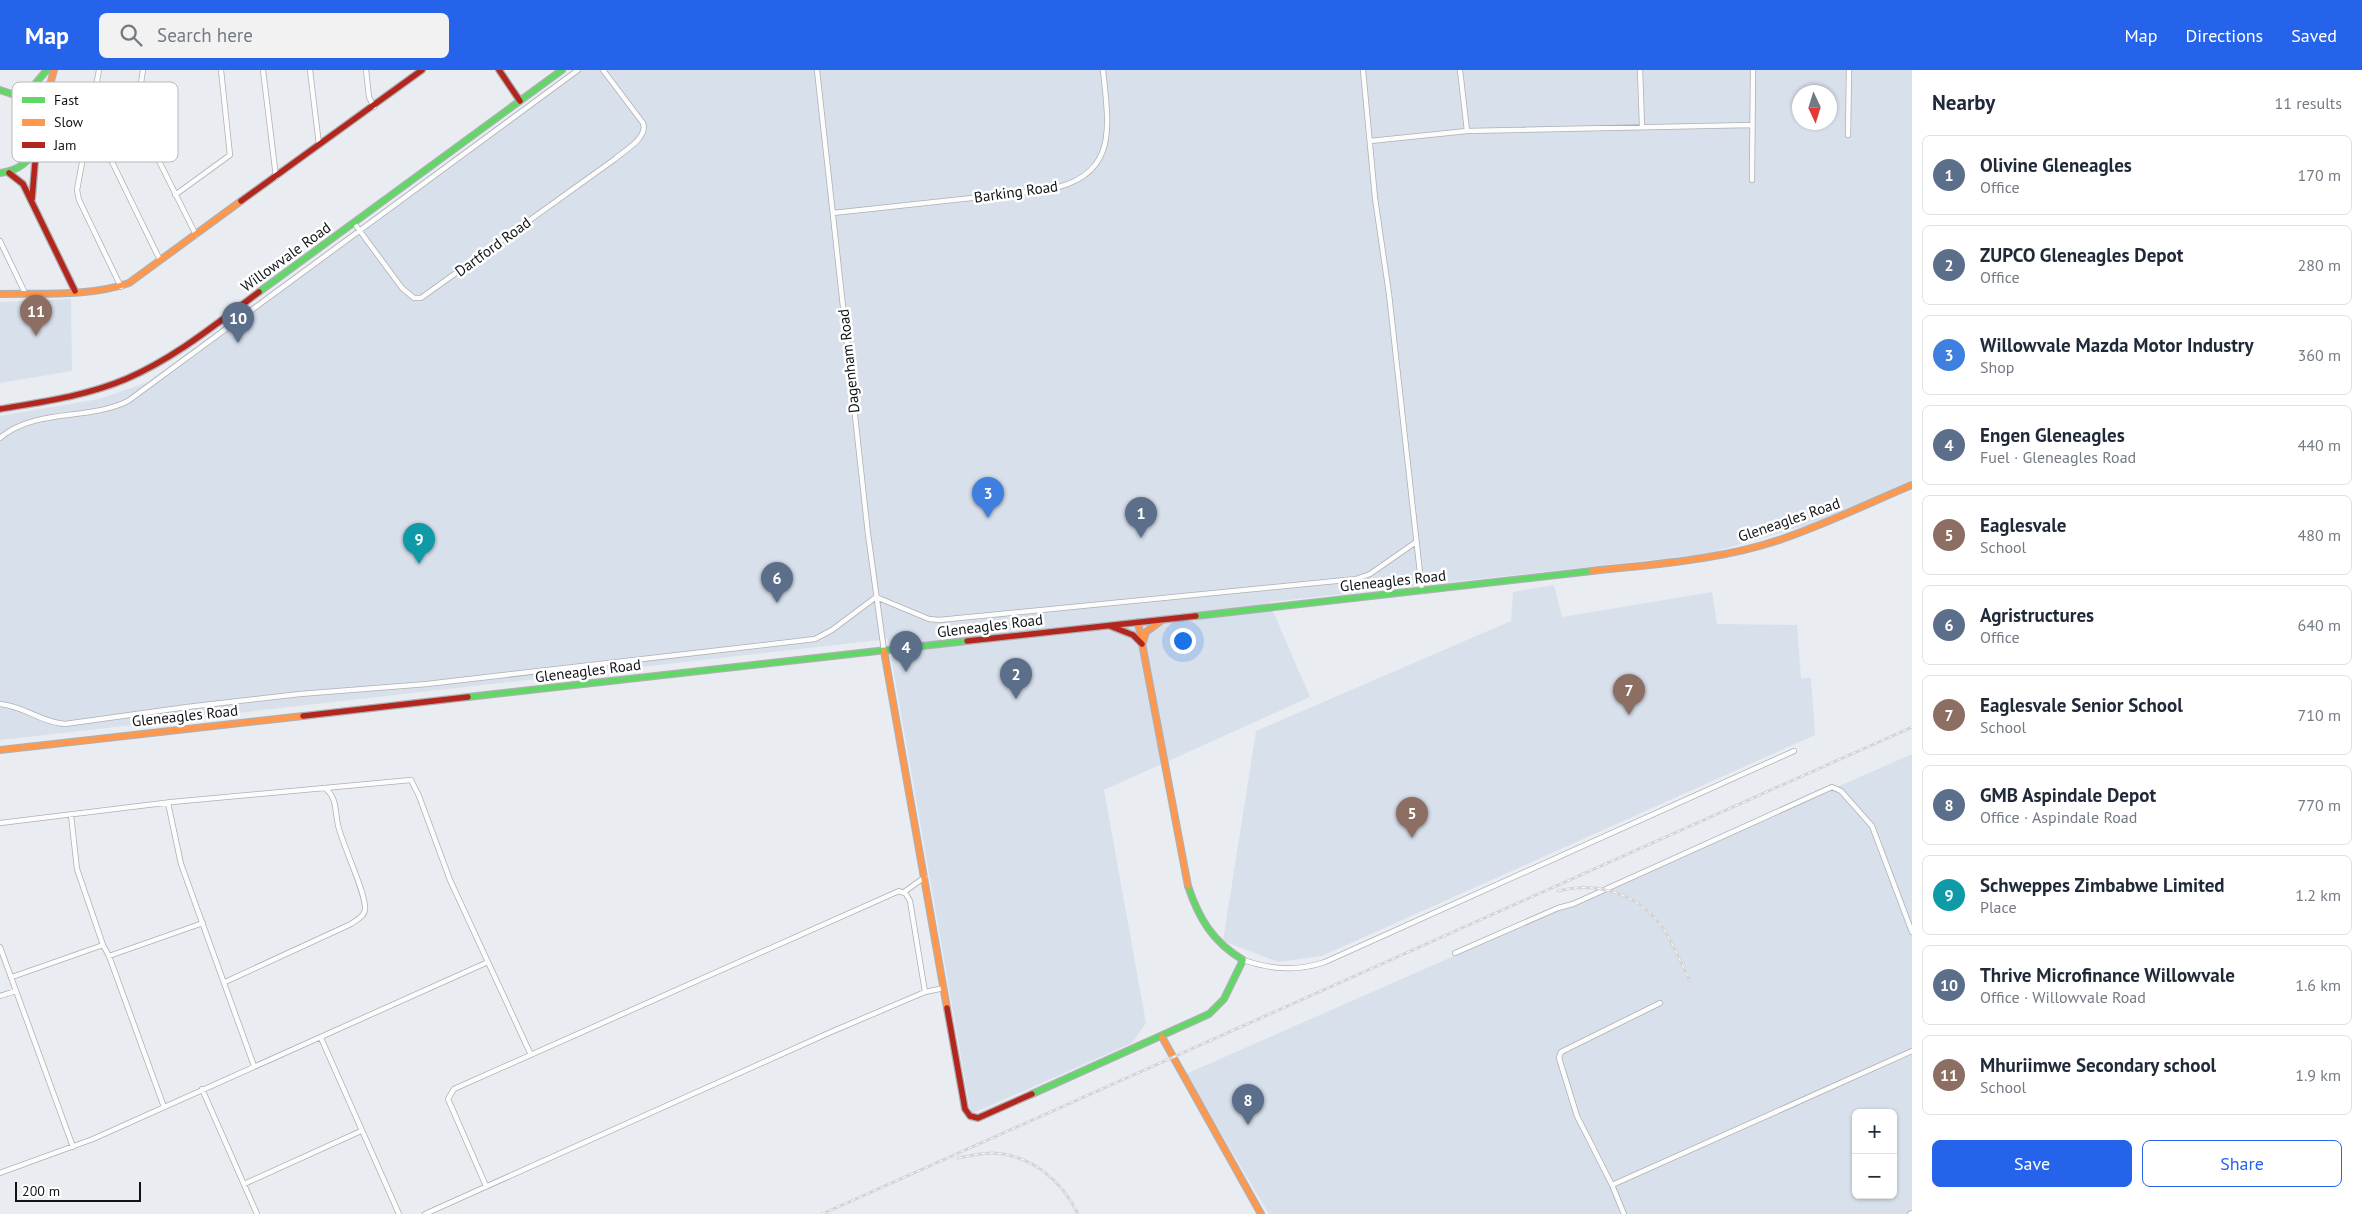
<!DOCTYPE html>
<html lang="en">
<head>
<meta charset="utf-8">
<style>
	:root { --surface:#fff; --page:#f2f2f3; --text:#1f2937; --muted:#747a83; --line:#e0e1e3; --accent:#2563eb }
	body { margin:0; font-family:"PT Sans",sans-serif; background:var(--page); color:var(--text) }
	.controls { position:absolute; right:15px; bottom:15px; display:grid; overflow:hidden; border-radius:8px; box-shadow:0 1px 4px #0004 }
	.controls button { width:45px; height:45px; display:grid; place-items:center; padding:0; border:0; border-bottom:1px solid var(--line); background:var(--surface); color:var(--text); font:25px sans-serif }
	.compass { position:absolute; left:1792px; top:15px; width:45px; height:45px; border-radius:50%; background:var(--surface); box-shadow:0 1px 4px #0004; rotate:176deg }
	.scale { position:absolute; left:15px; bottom:12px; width:126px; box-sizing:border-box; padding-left:5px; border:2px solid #111317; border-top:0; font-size:14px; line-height:18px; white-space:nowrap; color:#111317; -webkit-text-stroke:4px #fff; paint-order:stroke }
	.you { position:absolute; left:1182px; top:570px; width:18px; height:18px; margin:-12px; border:4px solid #fff; border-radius:50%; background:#1a73e8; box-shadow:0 0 0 8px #1a73e833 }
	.badge { display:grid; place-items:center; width:32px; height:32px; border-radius:50%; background:var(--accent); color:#fff; font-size:16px; font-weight:700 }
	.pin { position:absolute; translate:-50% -41px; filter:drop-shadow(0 1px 2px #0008) }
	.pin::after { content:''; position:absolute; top:26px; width:18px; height:15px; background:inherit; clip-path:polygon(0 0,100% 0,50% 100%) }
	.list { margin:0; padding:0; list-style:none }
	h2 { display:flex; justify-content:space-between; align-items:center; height:65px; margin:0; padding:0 20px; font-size:21px }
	h2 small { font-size:16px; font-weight:400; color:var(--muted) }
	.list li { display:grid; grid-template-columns:32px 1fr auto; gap:15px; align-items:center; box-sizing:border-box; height:80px; margin:0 10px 10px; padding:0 10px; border:1px solid var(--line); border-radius:8px }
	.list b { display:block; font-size:19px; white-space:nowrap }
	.list p { margin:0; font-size:16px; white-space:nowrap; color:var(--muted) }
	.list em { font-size:16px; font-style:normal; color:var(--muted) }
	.actions { display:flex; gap:10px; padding:15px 20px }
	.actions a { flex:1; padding:11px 0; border:1px solid var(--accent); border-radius:8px; text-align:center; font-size:18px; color:var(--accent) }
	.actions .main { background:var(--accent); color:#fff }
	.icon { flex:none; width:28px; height:28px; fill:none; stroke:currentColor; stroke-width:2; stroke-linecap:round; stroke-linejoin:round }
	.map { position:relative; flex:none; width:1912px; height:1144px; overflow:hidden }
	header { display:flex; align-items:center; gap:30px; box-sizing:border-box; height:70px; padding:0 25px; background:var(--accent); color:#fff }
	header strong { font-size:24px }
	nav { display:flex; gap:28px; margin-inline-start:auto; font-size:18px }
	.search { width:350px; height:45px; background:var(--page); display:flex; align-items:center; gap:12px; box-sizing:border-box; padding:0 18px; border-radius:8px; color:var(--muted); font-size:19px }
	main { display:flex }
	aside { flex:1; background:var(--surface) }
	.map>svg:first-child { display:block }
</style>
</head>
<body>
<header>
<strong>Map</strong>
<div class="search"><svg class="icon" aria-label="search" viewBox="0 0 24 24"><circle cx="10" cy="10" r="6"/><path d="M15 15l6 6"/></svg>Search here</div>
<nav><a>Map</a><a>Directions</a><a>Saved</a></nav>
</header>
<main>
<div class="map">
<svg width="1912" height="1144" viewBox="0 0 1912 1144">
	<rect width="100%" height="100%" fill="#e9edf2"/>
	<path fill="#d8e0eb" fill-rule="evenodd" d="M572,0h1340v412l-104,43 -102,29 -437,48 41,95 -206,93 42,233 -14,20 -161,71 -83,-475 -888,101v-324l99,-17 49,-17zM1800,22h30v30h-30z
		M71,229l1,72 -72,12v-81z
		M1554,515l8,32 150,-25 5,32 80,1 4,53h10l4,57 -493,221 -44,6 -55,-21 33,-210 255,-110 2,-29z
		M1912,684v459l-3,1h-640l-83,-140zM1856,1043h37v82h-37z"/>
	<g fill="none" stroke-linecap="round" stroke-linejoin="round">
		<defs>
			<path id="street" d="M99,0l-22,120 2,10 42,87
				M143,0l-7,45 60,120
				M263,0l13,107
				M310,0l9,75
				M366,0l3,27 5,10
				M817,0l51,464 16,117
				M1363,0l12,128 14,96 33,297
				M1460,0l7,61
				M1640,0l2,56
				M91,49l69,141
				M1848,65l1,-65
				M1370,71l97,-10 284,-6
				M1752,110l1,-110
				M175,125l55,-40 -9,-85
				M833,143l213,-23c73,-13 63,-62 57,-120
				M354,153l48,65 12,10h7l194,-139c10,-9 33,-21 28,-36l-40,-53
				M0,171l25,52
				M0,368c35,-30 88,-17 128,-37l450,-331
				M0,634c24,2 40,18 65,20l122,-17 113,-13 127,-10 388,-45 17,-9 44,-33 53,22 10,1 417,-41 14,-5 46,-32
				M168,733l13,61 73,202
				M71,745l6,54 26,76 6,11 55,151
				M0,753l172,-21 239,-22 8,16 31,84 81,175
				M904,822l21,-15
				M0,877l73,200
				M1455,883l103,-45 15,-4 259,-117 9,4 31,35 40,106
				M109,886l94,-33
				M1243,890c28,9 53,12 82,2l469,-211
				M12,907l91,-32
				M225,912l126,-58c5,-4 13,-7 14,-14 2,-15 -23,-66 -27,-85 -3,-13 -1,-27 -12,-36
				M0,926l16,-5
				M321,968l78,176
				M202,1019l55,125
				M0,1103l93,-34 395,-177
				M244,1114l117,-53
				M1612,1115l-35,-69 -18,-58 2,-6 99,-49
				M486,1116l-38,-87 6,-10 445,-198 7,3 4,7 15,91
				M425,1144l406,-182 94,-40 19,-4
				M1624,1144l-12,-29 300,-134
				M1910,1144l2,-1"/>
			<path id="fast" d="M0,20c8,3 19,5 25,11 27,26 13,68 -25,72
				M16,25l18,-10 13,-15
				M259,222l303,-222
				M1196,546l396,-45
				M468,627l499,-56
				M1032,1024l177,-80 15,-15 19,-39c-30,-18 -44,-41 -55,-74"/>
			<path id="slow" d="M39,55l15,-55
				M0,224c42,-1 88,3 129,-11l112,-82
				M1592,501c63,-7 129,-11 190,-32 44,-15 87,-36 130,-54
				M1138,552l50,264
				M1143,572l3,-10 16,-12
				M884,581l63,357
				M0,680l303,-34
				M1162,967l99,177"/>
			<path id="jam" d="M499,0l21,31
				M9,103l14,11 52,107
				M32,129l4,-48
				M241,131l181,-131
				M0,339c42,-7 86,-13 126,-30 49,-21 90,-55 133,-87
				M1110,556l23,9 9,9
				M967,571l229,-25
				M303,646l165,-19
				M947,938l18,101 5,7 8,2 54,-24"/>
		</defs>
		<use href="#street" stroke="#adb0b3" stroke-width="6"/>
		<use href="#fast" stroke="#adb0b3" stroke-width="8"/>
		<use href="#slow" stroke="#adb0b3" stroke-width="8"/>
		<use href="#jam" stroke="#adb0b3" stroke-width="8"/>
		<use href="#street" stroke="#fcfcfd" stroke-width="4.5"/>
		<use href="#fast" stroke="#63d668" stroke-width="5.5"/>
		<use href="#slow" stroke="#ff974d" stroke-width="5.5"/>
		<use href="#jam" stroke="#b3261e" stroke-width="5.5"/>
		<defs>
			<path id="rail" d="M1558,821c33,-9 72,0 96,26 16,17 25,43 36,64
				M958,1088c12,-2 24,-5 35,-5 39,2 69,28 85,61
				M822,1144l1090,-487"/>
		</defs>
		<use href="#rail" stroke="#d4d4d6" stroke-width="3"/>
		<use href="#rail" stroke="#fff" stroke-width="1" stroke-dasharray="4" stroke-linecap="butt"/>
	</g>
	<g text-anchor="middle" stroke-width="5" stroke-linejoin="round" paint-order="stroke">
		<g font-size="15" fill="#111317" stroke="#fff">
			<text transform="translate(1016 122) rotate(-8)" y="5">Barking Road</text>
			<text transform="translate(493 177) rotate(-36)" y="5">Dartford Road</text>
			<text transform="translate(286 187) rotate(-36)" y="5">Willowvale Road</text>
			<text transform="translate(849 291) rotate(-96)" y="5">Dagenham Road</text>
			<text transform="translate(1789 450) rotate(-19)" y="5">Gleneagles Road</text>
			<text transform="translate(1393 511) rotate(-6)" y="5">Gleneagles Road</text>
			<text transform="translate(990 556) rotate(-7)" y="5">Gleneagles Road</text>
			<text transform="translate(588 601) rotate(-7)" y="5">Gleneagles Road</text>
			<text transform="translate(185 646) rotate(-6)" y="5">Gleneagles Road</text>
		</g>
	</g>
	<rect x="12" y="12" width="166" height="80" rx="8" fill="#fff" stroke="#b8b8b9" stroke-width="1"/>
	<rect x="22" y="27" width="23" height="6" fill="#63d668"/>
	<rect x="22" y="49" width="23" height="7" fill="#ff974d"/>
	<rect x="22" y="72" width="23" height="6" fill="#b3261e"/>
	<g font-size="14" fill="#111317">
		<text x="54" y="35">Fast</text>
		<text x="54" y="57">Slow</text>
		<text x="54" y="80">Jam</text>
	</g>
</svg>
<div class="controls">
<button>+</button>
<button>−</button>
</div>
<svg class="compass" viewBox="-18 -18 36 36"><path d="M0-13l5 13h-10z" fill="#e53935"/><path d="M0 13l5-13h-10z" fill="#747a83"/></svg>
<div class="scale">200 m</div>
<div class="you"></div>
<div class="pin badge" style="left:1141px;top:468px;background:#5c6f8a">1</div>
<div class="pin badge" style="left:1016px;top:629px;background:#5c6f8a">2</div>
<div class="pin badge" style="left:988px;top:448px;background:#3f7fe0">3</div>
<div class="pin badge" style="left:906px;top:602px;background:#5c6f8a">4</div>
<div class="pin badge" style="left:1412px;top:768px;background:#8d6e63">5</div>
<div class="pin badge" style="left:777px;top:533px;background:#5c6f8a">6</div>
<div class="pin badge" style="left:1629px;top:645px;background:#8d6e63">7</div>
<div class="pin badge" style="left:1248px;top:1055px;background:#5c6f8a">8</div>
<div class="pin badge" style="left:419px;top:494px;background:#0f9aa8">9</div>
<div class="pin badge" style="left:238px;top:273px;background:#5c6f8a">10</div>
<div class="pin badge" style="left:36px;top:266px;background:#8d6e63">11</div>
</div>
<aside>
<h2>Nearby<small>11 results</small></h2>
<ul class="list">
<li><span class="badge" style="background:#5c6f8a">1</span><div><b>Olivine Gleneagles</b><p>Office</p></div><em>170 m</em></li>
<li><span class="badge" style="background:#5c6f8a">2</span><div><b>ZUPCO Gleneagles Depot</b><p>Office</p></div><em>280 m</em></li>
<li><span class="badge" style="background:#3f7fe0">3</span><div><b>Willowvale Mazda Motor Industry</b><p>Shop</p></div><em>360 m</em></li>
<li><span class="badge" style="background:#5c6f8a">4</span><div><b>Engen Gleneagles</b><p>Fuel · Gleneagles Road</p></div><em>440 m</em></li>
<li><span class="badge" style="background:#8d6e63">5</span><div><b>Eaglesvale</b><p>School</p></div><em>480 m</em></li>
<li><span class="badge" style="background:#5c6f8a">6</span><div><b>Agristructures</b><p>Office</p></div><em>640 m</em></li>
<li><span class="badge" style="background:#8d6e63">7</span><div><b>Eaglesvale Senior School</b><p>School</p></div><em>710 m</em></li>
<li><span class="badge" style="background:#5c6f8a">8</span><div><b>GMB Aspindale Depot</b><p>Office · Aspindale Road</p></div><em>770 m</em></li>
<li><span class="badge" style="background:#0f9aa8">9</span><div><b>Schweppes Zimbabwe Limited</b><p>Place</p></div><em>1.2 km</em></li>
<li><span class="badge" style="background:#5c6f8a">10</span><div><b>Thrive Microfinance Willowvale</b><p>Office · Willowvale Road</p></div><em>1.6 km</em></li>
<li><span class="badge" style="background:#8d6e63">11</span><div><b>Mhuriimwe Secondary school</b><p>School</p></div><em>1.9 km</em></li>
</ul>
<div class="actions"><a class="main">Save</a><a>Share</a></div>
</aside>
</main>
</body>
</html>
